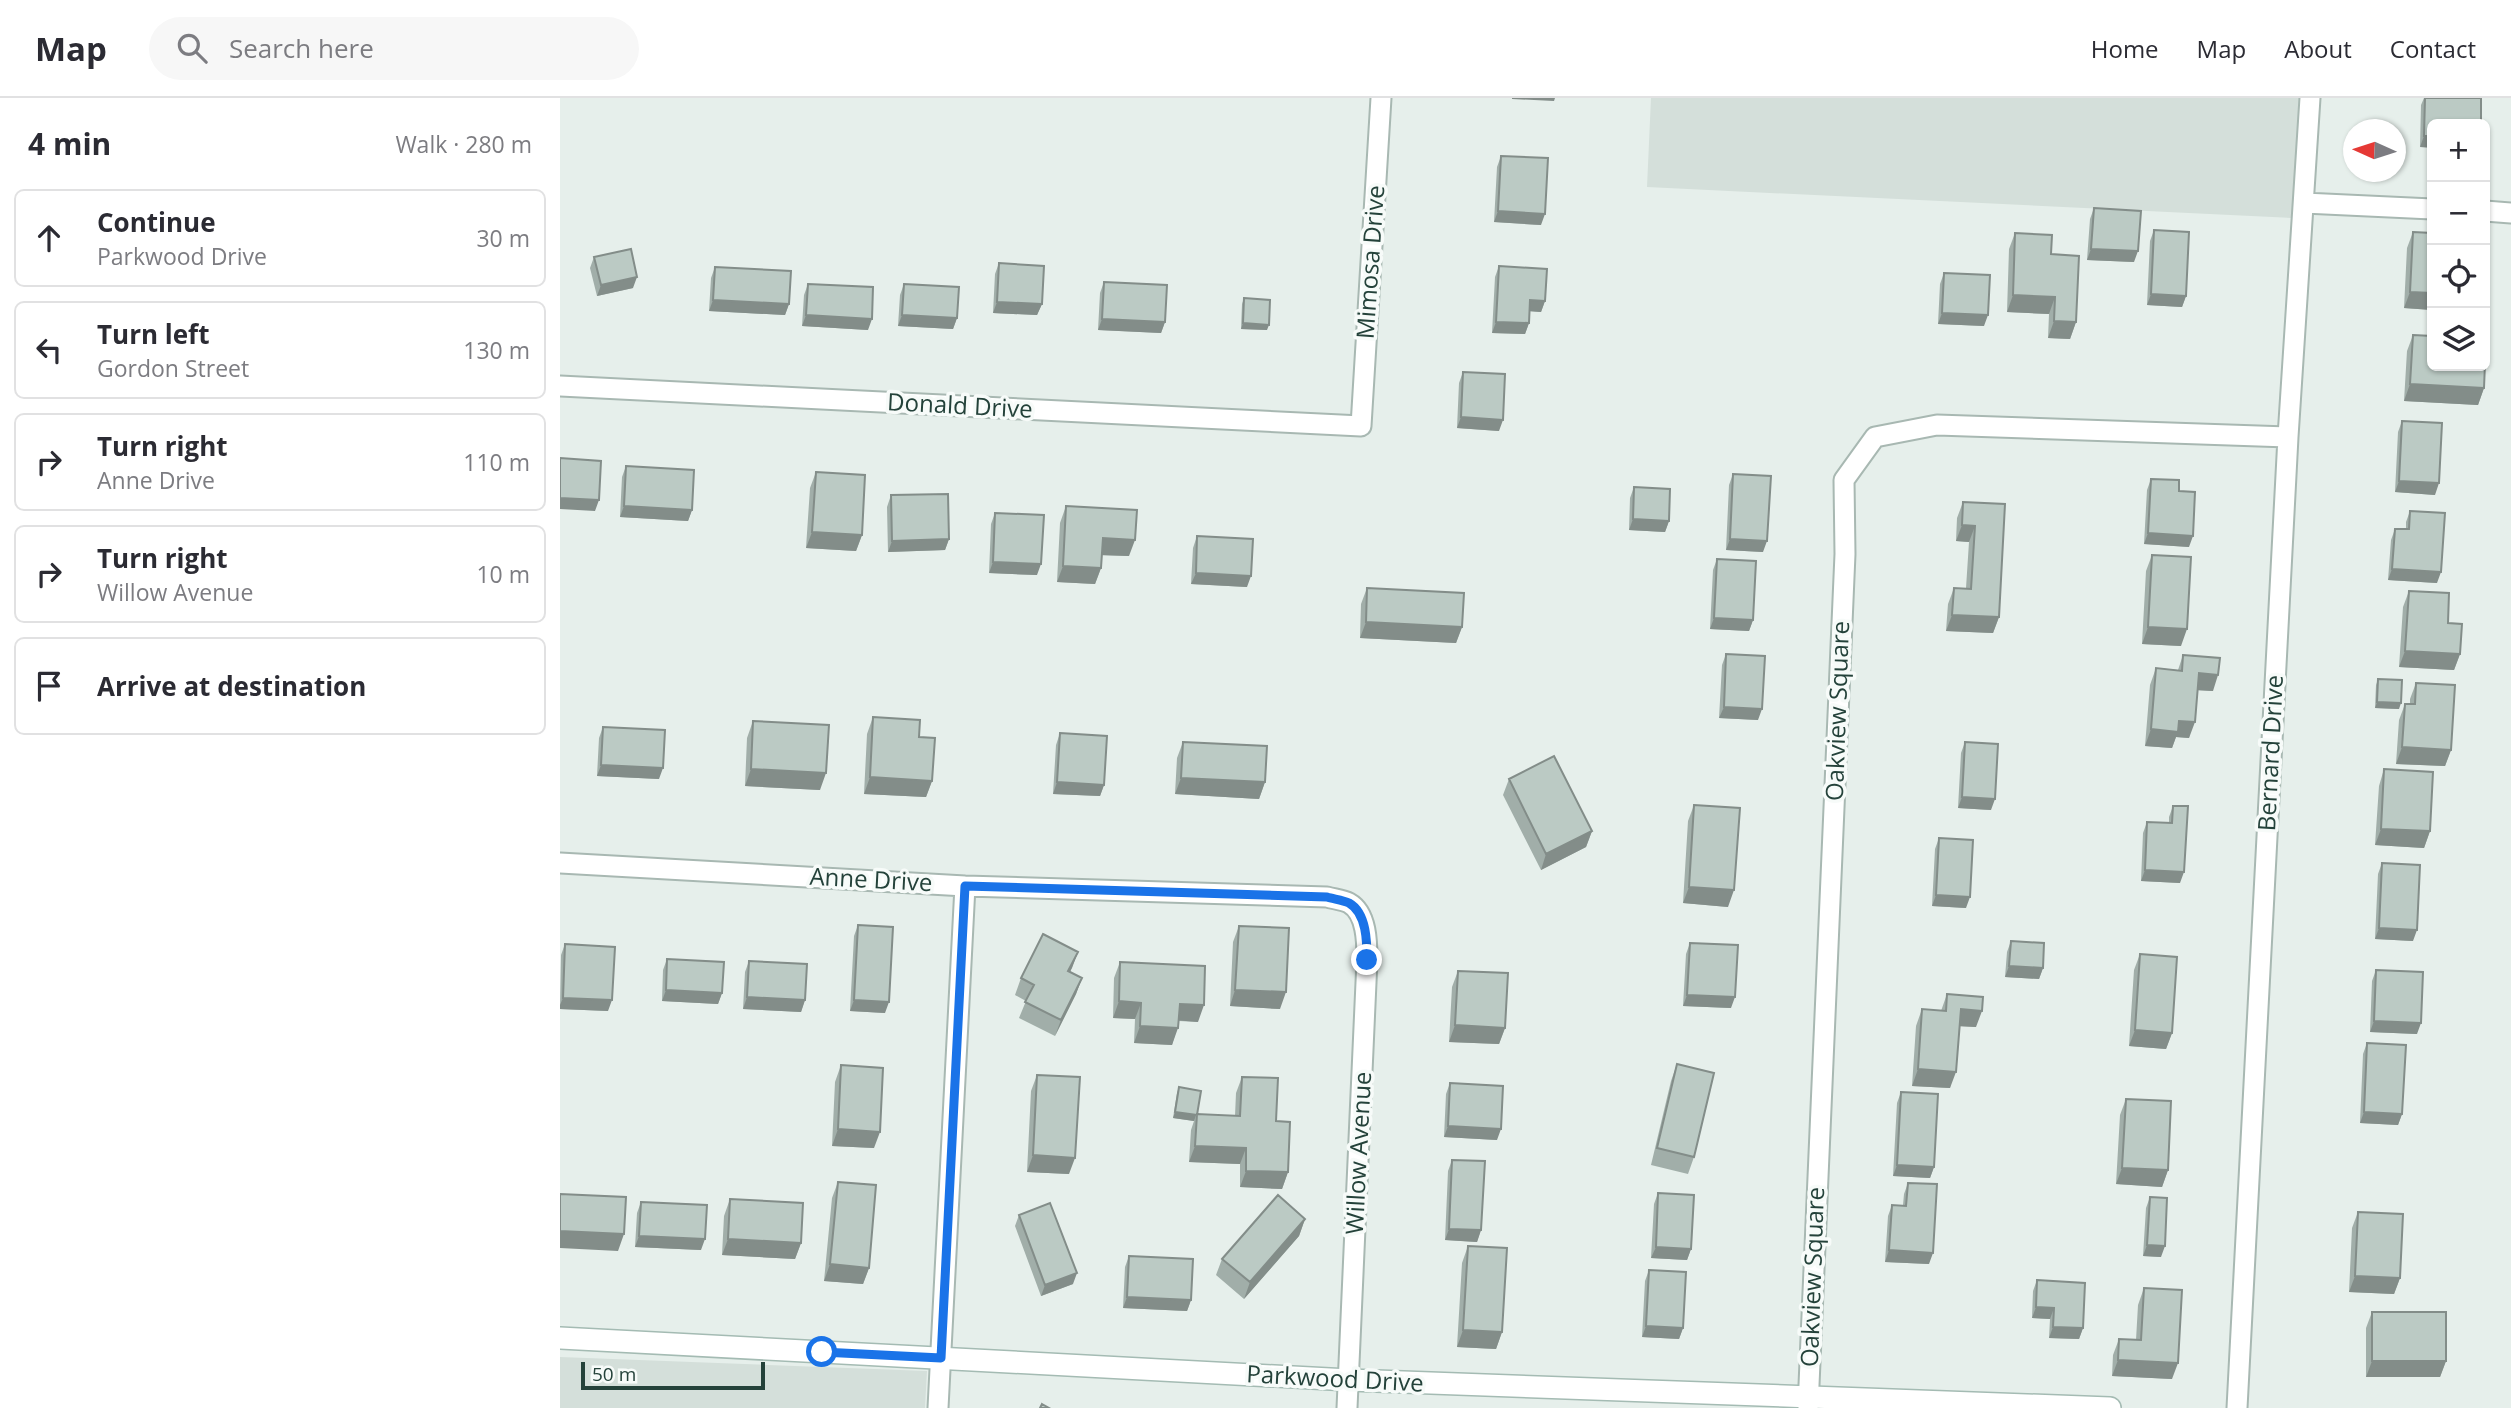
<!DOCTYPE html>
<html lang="en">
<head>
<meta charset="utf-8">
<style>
	:root { --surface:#fff; --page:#f7f7f7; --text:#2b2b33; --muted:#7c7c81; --line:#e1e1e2 }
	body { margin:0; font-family:"Open Sans",sans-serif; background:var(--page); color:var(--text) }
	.controls { position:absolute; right:21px; top:21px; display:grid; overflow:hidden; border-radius:10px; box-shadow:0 2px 5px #0004 }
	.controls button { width:63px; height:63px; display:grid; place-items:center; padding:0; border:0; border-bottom:2px solid var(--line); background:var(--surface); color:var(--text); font:35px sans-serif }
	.compass { position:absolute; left:1783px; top:21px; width:63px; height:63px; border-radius:50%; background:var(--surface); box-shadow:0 2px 5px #0004; rotate:273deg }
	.scale { position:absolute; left:21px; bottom:18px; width:184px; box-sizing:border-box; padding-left:7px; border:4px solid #24423a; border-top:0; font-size:19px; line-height:24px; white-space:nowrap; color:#24423a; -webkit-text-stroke:5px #f7fbf9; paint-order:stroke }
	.stop { position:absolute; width:21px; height:21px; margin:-16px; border:5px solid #1a73e8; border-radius:50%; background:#fff }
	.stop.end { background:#1a73e8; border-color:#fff; box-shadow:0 2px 7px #0008 }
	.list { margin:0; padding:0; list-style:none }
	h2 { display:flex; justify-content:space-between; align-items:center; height:91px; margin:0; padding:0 28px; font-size:30px }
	h2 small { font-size:23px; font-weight:400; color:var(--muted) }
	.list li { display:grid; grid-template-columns:46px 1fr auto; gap:21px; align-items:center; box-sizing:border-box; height:98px; margin:0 14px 14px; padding:0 14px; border:2px solid var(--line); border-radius:10px }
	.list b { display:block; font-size:26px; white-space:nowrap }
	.list p { margin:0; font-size:23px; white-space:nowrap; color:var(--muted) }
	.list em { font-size:23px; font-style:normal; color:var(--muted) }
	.icon { flex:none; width:38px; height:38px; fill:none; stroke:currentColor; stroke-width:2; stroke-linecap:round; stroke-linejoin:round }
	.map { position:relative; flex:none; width:1951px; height:1310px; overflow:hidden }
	header { display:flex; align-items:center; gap:42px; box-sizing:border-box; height:98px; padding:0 35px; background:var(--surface); border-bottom:2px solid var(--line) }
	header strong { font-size:33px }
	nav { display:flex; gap:38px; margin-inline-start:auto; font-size:24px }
	.search { width:490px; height:63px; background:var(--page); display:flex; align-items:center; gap:18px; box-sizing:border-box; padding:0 24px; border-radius:38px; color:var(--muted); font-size:26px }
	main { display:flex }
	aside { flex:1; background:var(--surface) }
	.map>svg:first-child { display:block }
</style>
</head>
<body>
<header>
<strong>Map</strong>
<div class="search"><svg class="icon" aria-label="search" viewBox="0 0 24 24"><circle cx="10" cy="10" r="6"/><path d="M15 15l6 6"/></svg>Search here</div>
<nav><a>Home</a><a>Map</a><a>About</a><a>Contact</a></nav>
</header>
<main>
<aside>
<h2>4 min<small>Walk · 280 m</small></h2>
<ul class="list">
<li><svg class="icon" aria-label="ahead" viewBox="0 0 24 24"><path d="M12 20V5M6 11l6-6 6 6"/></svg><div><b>Continue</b><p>Parkwood Drive</p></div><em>30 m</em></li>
<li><svg class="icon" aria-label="left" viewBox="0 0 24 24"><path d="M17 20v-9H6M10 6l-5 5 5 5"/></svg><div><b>Turn left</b><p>Gordon Street</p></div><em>130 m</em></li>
<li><svg class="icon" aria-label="right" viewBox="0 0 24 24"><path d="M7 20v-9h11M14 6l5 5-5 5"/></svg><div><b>Turn right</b><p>Anne Drive</p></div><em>110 m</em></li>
<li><svg class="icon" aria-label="right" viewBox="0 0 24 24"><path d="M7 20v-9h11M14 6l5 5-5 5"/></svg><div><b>Turn right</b><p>Willow Avenue</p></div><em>10 m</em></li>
<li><svg class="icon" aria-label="arrive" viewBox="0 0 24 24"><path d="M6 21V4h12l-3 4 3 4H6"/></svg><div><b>Arrive at destination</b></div></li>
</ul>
</aside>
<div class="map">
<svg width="1951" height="1310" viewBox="0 0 1951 1310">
	<rect width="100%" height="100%" fill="#e6efeb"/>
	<path fill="#d4dfda" d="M1091,0h648l-6,120 -646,-31z
		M0,1259l367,14 -2,37h-365z"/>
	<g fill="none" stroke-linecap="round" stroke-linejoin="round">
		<defs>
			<path id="street" d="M1744,105l128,6
				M1925,113l26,2
				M0,288l801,40 20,-328
				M0,765l405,23 362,11c7,2 16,3 22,6 18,10 18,40 18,57l-20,448
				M378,1310l27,-522
				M1248,1310l37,-854 -1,-74 31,-43 62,-12 351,12
				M1677,1310l51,-971 22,-339"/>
			<path id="secondary" d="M0,1240l789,42 761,28"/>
		</defs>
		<use href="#street" stroke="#a8b8b2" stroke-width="23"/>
		<use href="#secondary" stroke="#a4bbb3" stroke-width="24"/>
		<use href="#street" stroke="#fff" stroke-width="19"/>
		<use href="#secondary" stroke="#fff" stroke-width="21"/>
	</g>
	<path fill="#a1aea9" d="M1864,0h57l-61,49 1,-42z
		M941,58l40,69 -47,-3 3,-55z
		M1534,110l40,54 -47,-2 3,-41z
		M1594,132l32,66 -4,11 -35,-2 3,-64z
		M1853,134l19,1v77l-28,-2 3,-60z
		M1455,135l61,89 -6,17 -22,-1 1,-24 -42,-2 2,-63z
		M34,159l39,31 -36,8 -7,-28z
		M439,165l43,41 -5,11 -44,-2 2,-39z
		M939,168l46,35 -4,11 -11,-1 -1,12 -4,11 -33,-1 3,-56z
		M155,169l74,37 -4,11 -76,-4 2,-33z
		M1384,175l40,53 -46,-2 2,-40z
		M544,184l61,40 -4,11 -63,-3 2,-37z
		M248,186l60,46 -66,-4 2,-31z
		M344,186l53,34 -4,11 -55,-3 2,-31z
		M684,200l23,32 -26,-1 1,-25z
		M1853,237l71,53 -6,17 -74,-4 3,-50z
		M903,274l36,59 -42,-3 2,-45z
		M1842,323l33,74 -40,-3 3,-60z
		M66,368l66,44 -4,11 -68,-4 2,-40z
		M256,374l46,63 -6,16 -50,-3 4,-60z
		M1173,376l30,78 -37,-2 3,-65z
		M1591,381l28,12 10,56 -45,-3 3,-54z
		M1074,389l35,34 -4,11 -36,-2 1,-32z
		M331,397l58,44 -4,11 -57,2 -1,-45z
		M1403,404l42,2 -6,113 -6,16 -47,-2 2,-27 6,-16h12l3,-46 -13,-1 1,-23z
		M506,408l63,50 -27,-1 -1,13 -6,16 -38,-2 3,-59z
		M1850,413l27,72 -49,-3 3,-40 4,-11h11v-7z
		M435,415l42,62 -48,-2 2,-49z
		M637,438l50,51 -56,-3 2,-36z
		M1592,457l29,91 -39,-2 4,-73z
		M1157,461l36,61 -4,11 -39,-2 3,-59z
		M807,490l95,39 -6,16 -96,-5 1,-34z
		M1849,493l39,32 12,31 -6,16 -55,-3 4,-60z
		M1166,556l32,66 -39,-2 3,-53z
		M1623,557l30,36 -15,-1 -9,48 -13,-1 -4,11 -27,-2 5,-61 6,-17 22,2z
		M1818,581l21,30 -24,-1 1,-23z
		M1856,585l35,67 -6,16 -49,-2 3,-44 6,-16h5v-5z
		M313,619l46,20 13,44 -6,16 -62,-3 3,-60z
		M193,623l67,69 -75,-4 2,-48z
		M43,629l56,52 -62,-3 2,-38z
		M500,635l44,52 -4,11 -47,-2 3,-49z
		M623,644l82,40 -6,17 -84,-5 2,-36z
		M1405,644l26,68 -33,-2 3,-55z
		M1824,671l46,62 -6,17 -49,-3 4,-59z
		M949,681l83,52 -6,16 -45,23 -38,-75z
		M1134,707l34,102 -45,-4 5,-82z
		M1613,708l7,77 -39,-2 2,-48 4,-11 22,1v-6z
		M1379,740l27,70 -34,-2 3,-57z
		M1822,765l31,78 -38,-2 3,-65z
		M298,827l27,88 -35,-2 4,-75z
		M679,828l41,83 -50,-3 3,-64z
		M1451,843l32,27 -4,11 -34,-2 2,-25z
		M1130,845l41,65 -48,-2 3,-52z
		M5,846l43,67 -48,-2 1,-54z
		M518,854l-8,20 12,6 -6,16 -21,42 -36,-18 7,-17 -11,-6 6,-17z
		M1580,856l32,79 -6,16 -37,-3 5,-76z
		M107,861l55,34 -4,11 -56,-3 1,-31z
		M189,863l56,39 -4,12 -58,-3 2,-37z
		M560,864l78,60 -19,-1 -7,24 -38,-2 1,-24 -22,-1 1,-40z
		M1816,872l41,64 -47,-2 2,-51z
		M898,873l47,57 -6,16 -50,-2 3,-55z
		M1387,896l29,33 -16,-1 -10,62 -38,-2 4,-60 6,-17 19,2z
		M1807,945l35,71 -4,11 -38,-2 3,-69z
		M1117,966l17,93 -6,17 -37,-9 20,-84z
		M281,967l33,83 -42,-2 3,-64z
		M477,977l32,99 -42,-2 4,-81z
		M682,979l34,44 12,51 -6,17 -42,-2v-23l-51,-2 2,-32 3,-9 -21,-3 4,-25 2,-6 19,27 37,2 1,-23z
		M890,985l47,57 -53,-3 2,-43z
		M1341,994l33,75 -4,11 -37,-2 4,-73z
		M1566,1001l42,71 -6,17 -46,-3 4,-69z
		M892,1062l29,70 -4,12 -32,-2 3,-69z
		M278,1084l31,86 -6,16 -39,-3 8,-83z
		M1348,1085l21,81 -44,-2 3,-46 4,-11h11l1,-11z
		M1098,1095l33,56 -4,11 -36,-2 3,-54z
		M1590,1099l11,60 -18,-1 3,-48z
		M170,1101l71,44 -6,16 -73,-4 2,-39z
		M81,1104l60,48 -66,-3 2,-34z
		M1798,1114l42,66 -6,16 -45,-2 3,-64z
		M459,1117l54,69 -32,12 -26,-70z
		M745,1121l-6,17 -55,63 -28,-24 6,-16z
		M908,1148l34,86 -6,17 -39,-2 5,-84z
		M569,1158l62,44 -4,11 -64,-3 2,-41z
		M1089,1172l34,58 -4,11 -37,-2 3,-56z
		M1477,1182l46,48 -4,11 -30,-1 1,-19 -18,-1 1,-27z
		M1584,1190l28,91 -60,-3 1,-21 6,-16 17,1 2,-35z
		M1812,1214l74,49 -6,16h-74v-49z"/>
	<path fill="#838d89" d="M952,0h43l-1,3 -42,-2z
		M1864,38h8v12l-12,-1z
		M938,113l47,3 -4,11 -47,-3z
		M1531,151l47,2 -4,11 -47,-2z
		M77,179l-4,11 -36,8 4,-11z
		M1850,194l22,1v17l-28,-2z
		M1591,196l35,2 -4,11 -35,-2z
		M1453,197l42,2 -6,17 -42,-2z
		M153,202l76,4 -4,11 -76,-4z
		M970,202l15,1 -4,11 -15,-1z
		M437,204l45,2 -5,11 -44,-2z
		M1382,215l46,2 -4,11 -46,-2z
		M246,217l66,4 -4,11 -66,-4z
		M342,217l55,3 -4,11 -55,-3z
		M542,221l63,3 -4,11 -63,-3z
		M1494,223l22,1 -6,17 -22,-1z
		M936,224l33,1 -4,11 -33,-1z
		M683,225l26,2 -2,5 -26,-1z
		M1850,286l74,4 -6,17 -74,-4z
		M901,319l42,3 -4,11 -42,-3z
		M1839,383l40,2 -4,12 -40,-3z
		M0,400l39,2 -4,11 -35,-2z
		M64,408l68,4 -4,11 -68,-4z
		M1073,421l36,2 -4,11 -36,-2z
		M1402,427l13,1 -6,16 -13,-1z
		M252,434l50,3 -6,16 -50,-3z
		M1588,435l45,3 -4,11 -45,-3z
		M543,440l32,2 -6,16 -32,-1z
		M389,441l-4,11 -57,2 4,-11z
		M1170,441l37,2 -4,11 -37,-2z
		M433,464l48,2 -4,11 -48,-2z
		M503,468l38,2 -6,16 -38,-2z
		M1832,471l49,3 -4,11 -49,-3z
		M636,475l55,3 -4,11 -56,-3z
		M1392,517l47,2 -6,16 -47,-2z
		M1154,520l39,2 -4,11 -39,-2z
		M806,524l96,5 -6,16 -96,-5z
		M1588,529l39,2 -6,17 -39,-2z
		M1845,553l55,3 -6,16 -55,-3z
		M1639,575l19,2 -5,16 -20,-1z
		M1817,604l24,1 -2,6 -24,-1z
		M1164,609l38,2 -4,11 -39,-2z
		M1619,623l16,1 -6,16 -13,-1 -4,11 -27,-2 6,-17z
		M1842,649l49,3 -6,16 -49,-2z
		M41,667l62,3 -4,11 -62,-3z
		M191,671l75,4 -6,17 -75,-4z
		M310,679l62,4 -6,16 -62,-3z
		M621,680l84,4 -6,17 -84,-5z
		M497,684l47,3 -4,11 -47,-2z
		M1402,699l33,2 -4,11 -33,-2z
		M1821,731l49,2 -6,17 -49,-3z
		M1032,733l-6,16 -45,23 5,-16z
		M1585,772l39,2 -4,11 -39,-2z
		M1129,789l45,3 -6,17 -45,-4z
		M1376,797l34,2 -4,11 -34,-2z
		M1819,830l38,2 -4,11 -38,-2z
		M518,854l-6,16 -10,19 6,-16z
		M1449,868l34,2 -4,11 -34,-2z
		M522,880l-6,16 -21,42 6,-16z
		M106,892l56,3 -4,11 -56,-3z
		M675,892l51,2 -6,17 -50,-3z
		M1127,897l48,2 -4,11 -48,-2z
		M187,899l58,3 -4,12 -58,-3z
		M3,900l49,2 -4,11 -48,-2v-4z
		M294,902l35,2 -4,11 -35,-2z
		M559,903l22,2 -6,16 -22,-1z
		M620,906l24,1 -6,17 -24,-2z
		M1401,911l21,2 -6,16 -21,-1z
		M1814,923l47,2 -4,11 -47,-2z
		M895,927l50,3 -6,16 -50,-2z
		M580,928l38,2 -6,17 -38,-2z
		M1575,932l37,3 -6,16 -37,-3z
		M1358,971l38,3 -6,16 -38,-2z
		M615,1014l21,3 -2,6 -21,-3z
		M1804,1014l38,2 -4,11 -38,-2z
		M888,1028l53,3 -4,11 -53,-3z
		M278,1031l42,3 -6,16 -42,-2z
		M635,1048l51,2 -6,16 -51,-2z
		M473,1057l42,3 -6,16 -42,-2z
		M1337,1067l37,2 -4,11 -37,-2z
		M1562,1070l46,2 -6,17 -46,-3z
		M686,1073l42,1 -6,17 -42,-2z
		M745,1121l-6,17 -55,63 6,-17z
		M889,1131l32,1 -4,12 -32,-2z
		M0,1133l64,3 -6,17 -58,-3z
		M79,1138l66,3 -4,11 -66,-3z
		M168,1141l73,4 -6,16 -73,-4z
		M1587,1147l18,1 -4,11 -18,-1z
		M1096,1149l35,2 -4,11 -36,-2z
		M1329,1152l44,3 -4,11 -44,-2z
		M270,1166l39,4 -6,16 -39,-3z
		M517,1175l-4,11 -32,12 4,-11z
		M1795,1178l45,2 -6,16 -45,-2z
		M567,1199l64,3 -4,11 -64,-3z
		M1476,1209l18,1 -4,11 -18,-1z
		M1086,1228l37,2 -4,11 -37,-2z
		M1493,1229l30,1 -4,11 -30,-1z
		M903,1232l39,2 -6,17 -39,-2z
		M1558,1262l60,3 -6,16 -60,-3z
		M1812,1263h74l-6,16h-74z"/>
	<path fill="#bbcac4" stroke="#838d89" stroke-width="2" d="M1865,0h56v26h-49v12h-8z
		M941,58l47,2 -3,56 -47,-3z
		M1534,110l47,3 -3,40 -47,-2z
		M1594,132l35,2 -3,64 -35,-2z
		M1853,134l19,1v60l-22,-1z
		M1455,135l37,2 -1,19 28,2 -3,66 -22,-1 1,-24 -42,-2z
		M71,151l6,28 -36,8 -7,-28z
		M439,165l45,3 -2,38 -45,-2z
		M939,168l48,3 -2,32 -15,-1 -1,23 -33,-1z
		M155,169l76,4 -2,33 -76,-4z
		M1384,175l46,2 -2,40 -46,-2z
		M544,184l63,3 -2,37 -63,-3z
		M248,186l65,3 -1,32 -66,-4z
		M344,186l55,3 -2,31 -55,-3z
		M684,200l26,2 -1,25 -26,-2z
		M1853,237l19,1v30h53v-27h1l-2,49 -74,-4z
		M903,274l42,2 -2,46 -42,-3z
		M1842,323l40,2 -3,60 -40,-2z
		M0,360l41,3 -2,39 -39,-2z
		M66,368l68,4 -2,40 -68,-4z
		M256,374l49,3 -3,60 -50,-3z
		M1173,376l38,2 -4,65 -37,-2z
		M1591,381l28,1v11l16,1 -2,44 -45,-3z
		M1074,389l36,2 -1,32 -36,-2z
		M388,396l1,45 -57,2 -1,-46z
		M1403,404l42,2 -6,113 -47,-2 2,-27 17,1 4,-63 -13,-1z
		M506,408l71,4 -2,30 -32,-2 -2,30 -38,-2z
		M1850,413l35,2 -4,59 -49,-3 3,-40h14z
		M435,415l49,2 -3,49 -48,-2z
		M637,438l56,3 -2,37 -55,-3z
		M1592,457l39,2 -4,72 -39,-2z
		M1157,461l39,2 -3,59 -39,-2z
		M807,490l97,5 -2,34 -96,-5z
		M1849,493l40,2 -1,30 14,1 -2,30 -55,-3z
		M1166,556l39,2 -3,53 -38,-2z
		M1623,557l37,3 -2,17 -19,-2 -4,49 -16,-1 -1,11 -27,-3 5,-61 26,3z
		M1818,581l24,1 -1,23 -24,-1z
		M1856,585l39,2 -4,65 -49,-3 3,-43h10z
		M313,619l47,3 -1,17 16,1 -3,43 -62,-4z
		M193,623l76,4 -3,48 -75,-4z
		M43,629l62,3 -2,38 -62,-3z
		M500,635l47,3 -3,49 -47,-3z
		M623,644l84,4 -2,36 -84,-4z
		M1405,644l33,2 -3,55 -33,-2z
		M994,658l38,75 -46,23 -37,-75z
		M1824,671l49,3 -3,59 -49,-2z
		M1134,707l46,3 -6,82 -45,-3z
		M1613,708h15l-4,66 -39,-2 2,-48 25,1z
		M1379,740l34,2 -3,57 -34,-2z
		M1822,765l38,2 -3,65 -38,-2z
		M298,827l35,2 -4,75 -35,-2z
		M679,828l50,2 -3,64 -51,-2z
		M483,836l35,18 -10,19 14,7 -21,42 -36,-18 9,-17 -13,-7z
		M1451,843l33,2 -1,25 -34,-2z
		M1130,845l48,2 -3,52 -48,-2z
		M5,846l50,3 -3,53 -49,-2z
		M1580,856l37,3 -5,76 -37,-3z
		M107,861l57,3 -2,31 -56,-3z
		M189,863l58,3 -2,36 -58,-3z
		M560,864l85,4 -1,39 -24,-1 -2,24 -38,-2 1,-23 -22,-2z
		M1816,872l47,2 -2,51 -47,-2z
		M898,873l50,2 -3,55 -50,-3z
		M1387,896l36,3 -1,14 -21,-2 -5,63 -38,-3 4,-60 24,2z
		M1807,945l39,2 -4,69 -38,-2z
		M1117,966l37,9 -20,84 -37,-9z
		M281,967l42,3 -3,64 -42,-3z
		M477,977l43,2 -5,81 -42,-3z
		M682,979l36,1 -2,43 14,1 -2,50 -42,-1v-23l-51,-2 2,-32 43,2z
		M890,985l53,3 -2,43 -53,-3z
		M619,989l22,4 -4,24 -22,-3z
		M1341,994l37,2 -4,73 -37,-2z
		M1566,1001l45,2 -3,69 -46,-2z
		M892,1062l33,1 -4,69 -32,-1z
		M278,1084l38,3 -7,83 -39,-4z
		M1348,1085l29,1 -4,69 -44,-3 3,-45 14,1z
		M1098,1095l36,2 -3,54 -35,-2z
		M0,1096l66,3 -2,37 -64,-3z
		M718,1097l27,24 -55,63 -28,-23z
		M1590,1099l17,1 -2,48 -18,-1z
		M170,1101l73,4 -2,40 -73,-4z
		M81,1104l66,3 -2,34 -66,-3z
		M490,1105l27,70 -32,12 -26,-70z
		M1798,1114l45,2 -3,64 -45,-2z
		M908,1148l39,2 -5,84 -39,-2z
		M569,1158l64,3 -2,41 -64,-3z
		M1089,1172l37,2 -3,56 -37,-2z
		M1477,1182l48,3 -2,45 -30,-1 1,-19 -18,-1z
		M1584,1190l38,2 -4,73 -60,-3 1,-21 22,1z
		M1812,1214h74v49h-74z
		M482,1306l7,4h-9z"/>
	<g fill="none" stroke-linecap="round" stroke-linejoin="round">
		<path stroke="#1a73e8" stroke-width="9" d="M262,1254l119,6 24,-472 362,11c6,2 16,3 22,6 18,10 18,40 18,57"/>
	</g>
	<g text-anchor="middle" stroke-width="7" stroke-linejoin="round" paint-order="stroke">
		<g font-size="24" fill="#24423a" stroke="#f7fbf9">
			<text transform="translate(811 164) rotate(-86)" y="8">Mimosa Drive</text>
			<text transform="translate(400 308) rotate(3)" y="8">Donald Drive</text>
			<text transform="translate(1278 613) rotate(-88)" y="8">Oakview Square</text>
			<text transform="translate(1711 655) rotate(-87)" y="8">Bernard Drive</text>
			<text transform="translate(311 782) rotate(3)" y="8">Anne Drive</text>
			<text transform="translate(799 1055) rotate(-87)" y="8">Willow Avenue</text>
			<text transform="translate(1253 1179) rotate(-88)" y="8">Oakview Square</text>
			<text transform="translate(775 1281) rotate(3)" y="8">Parkwood Drive</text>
		</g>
	</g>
</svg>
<div class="controls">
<button>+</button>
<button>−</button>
<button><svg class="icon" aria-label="locate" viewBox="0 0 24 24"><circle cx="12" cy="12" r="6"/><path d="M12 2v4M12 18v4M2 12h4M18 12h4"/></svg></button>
<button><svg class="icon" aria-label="layers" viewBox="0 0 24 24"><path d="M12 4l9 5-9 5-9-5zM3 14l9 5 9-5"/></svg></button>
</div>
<svg class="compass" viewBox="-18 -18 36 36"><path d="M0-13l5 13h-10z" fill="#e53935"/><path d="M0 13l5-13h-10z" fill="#7c7c81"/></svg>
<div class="scale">50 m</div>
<div class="stop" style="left:262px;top:1254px"></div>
<div class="stop end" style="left:807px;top:862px"></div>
</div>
</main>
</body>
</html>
